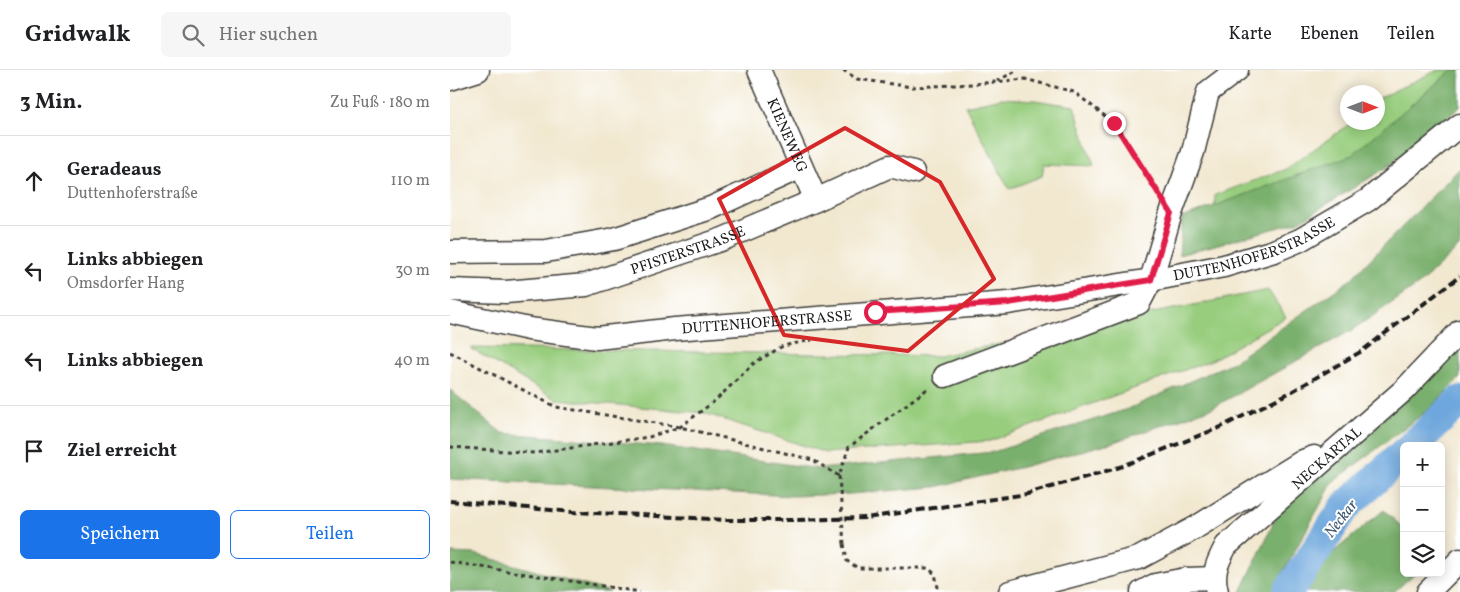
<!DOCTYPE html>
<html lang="de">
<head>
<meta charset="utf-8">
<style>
	:root { --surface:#fff; --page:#f6f6f6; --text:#202124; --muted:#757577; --line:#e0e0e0; --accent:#1a73e8 }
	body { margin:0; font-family:Vollkorn,serif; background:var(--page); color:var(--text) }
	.controls { position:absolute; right:15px; bottom:15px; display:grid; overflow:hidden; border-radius:8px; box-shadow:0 2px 12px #0003 }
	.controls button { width:45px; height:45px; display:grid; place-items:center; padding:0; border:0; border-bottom:1px solid var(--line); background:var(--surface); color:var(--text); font:25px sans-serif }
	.compass { position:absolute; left:890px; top:15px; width:45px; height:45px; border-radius:50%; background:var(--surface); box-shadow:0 2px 12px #0003; rotate:90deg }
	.stop { position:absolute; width:15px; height:15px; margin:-11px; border:4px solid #e11d48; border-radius:50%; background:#fff }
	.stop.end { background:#e11d48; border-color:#fff; box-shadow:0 1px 5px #0008 }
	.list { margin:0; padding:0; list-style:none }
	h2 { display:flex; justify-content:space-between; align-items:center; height:65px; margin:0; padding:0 20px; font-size:21px }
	h2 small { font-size:16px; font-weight:400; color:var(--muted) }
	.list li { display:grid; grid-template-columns:32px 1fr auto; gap:15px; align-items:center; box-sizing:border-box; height:90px; padding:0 20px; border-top:1px solid var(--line) }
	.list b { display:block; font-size:19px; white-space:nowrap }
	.list p { margin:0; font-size:16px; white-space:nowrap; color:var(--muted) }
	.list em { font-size:16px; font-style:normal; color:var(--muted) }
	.actions { display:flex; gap:10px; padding:15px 20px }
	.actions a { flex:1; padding:11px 0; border:1px solid var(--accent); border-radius:8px; text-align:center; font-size:18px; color:var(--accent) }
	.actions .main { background:var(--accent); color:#fff }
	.icon { flex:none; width:28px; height:28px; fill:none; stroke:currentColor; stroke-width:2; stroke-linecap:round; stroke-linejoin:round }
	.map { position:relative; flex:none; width:1010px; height:522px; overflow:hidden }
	header { display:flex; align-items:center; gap:30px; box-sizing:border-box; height:70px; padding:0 25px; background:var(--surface); border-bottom:1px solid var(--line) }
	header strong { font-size:24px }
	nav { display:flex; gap:28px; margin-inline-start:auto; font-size:18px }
	.search { width:350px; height:45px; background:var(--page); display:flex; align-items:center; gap:12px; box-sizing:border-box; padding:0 18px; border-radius:8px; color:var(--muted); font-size:19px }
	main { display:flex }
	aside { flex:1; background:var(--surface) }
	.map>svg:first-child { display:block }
</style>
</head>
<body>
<header>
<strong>Gridwalk</strong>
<div class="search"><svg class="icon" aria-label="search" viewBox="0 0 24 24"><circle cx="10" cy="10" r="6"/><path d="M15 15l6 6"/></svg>Hier suchen</div>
<nav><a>Karte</a><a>Ebenen</a><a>Teilen</a></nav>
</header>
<main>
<aside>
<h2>3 Min.<small>Zu Fuß · 180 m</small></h2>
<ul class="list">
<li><svg class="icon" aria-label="ahead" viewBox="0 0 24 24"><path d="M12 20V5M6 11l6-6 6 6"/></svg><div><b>Geradeaus</b><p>Duttenhoferstraße</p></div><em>110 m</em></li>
<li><svg class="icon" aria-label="left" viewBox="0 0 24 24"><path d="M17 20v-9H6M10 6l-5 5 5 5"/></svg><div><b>Links abbiegen</b><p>Omsdorfer Hang</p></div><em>30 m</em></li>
<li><svg class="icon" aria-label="left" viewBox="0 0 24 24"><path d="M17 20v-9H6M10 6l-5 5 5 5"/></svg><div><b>Links abbiegen</b></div><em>40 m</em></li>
<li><svg class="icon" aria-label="arrive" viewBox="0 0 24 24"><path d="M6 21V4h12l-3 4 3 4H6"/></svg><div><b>Ziel erreicht</b></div></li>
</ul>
<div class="actions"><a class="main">Speichern</a><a>Teilen</a></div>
</aside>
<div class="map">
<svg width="1010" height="522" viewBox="0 0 1010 522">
	<rect width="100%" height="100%" fill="#fff"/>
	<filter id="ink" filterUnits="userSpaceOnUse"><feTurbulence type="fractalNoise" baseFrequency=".02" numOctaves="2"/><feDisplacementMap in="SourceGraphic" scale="10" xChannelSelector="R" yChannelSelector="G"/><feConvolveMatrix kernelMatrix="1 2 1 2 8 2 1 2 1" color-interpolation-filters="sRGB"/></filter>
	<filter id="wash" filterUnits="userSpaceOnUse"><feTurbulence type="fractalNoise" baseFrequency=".0096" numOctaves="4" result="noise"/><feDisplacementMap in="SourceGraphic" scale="20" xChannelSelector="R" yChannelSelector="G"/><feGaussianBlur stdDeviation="1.12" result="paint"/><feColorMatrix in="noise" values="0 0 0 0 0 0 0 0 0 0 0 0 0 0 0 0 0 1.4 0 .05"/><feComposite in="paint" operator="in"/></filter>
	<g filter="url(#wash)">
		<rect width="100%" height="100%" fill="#f2e8d0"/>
		<path fill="#98cd7e" stroke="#5a744d" d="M988,0h21l-71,72 -173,73v-20l71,-26 65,-46 27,-1v-23l3,-2z
			M552,28l32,2 40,6 20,60 -50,-2 -2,12 -33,13 -44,-83z
			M818,220l18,27 -74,43 -222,81 -164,12 -122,-40 -148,-14 -86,-51 469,8z"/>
		<path fill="#7ab06d" stroke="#4b6644" d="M1002,0h8v37l-74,61 -88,54 -119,33 3,-37 170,-63z
			M1010,98v78l-39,37 -69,47 -140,78 -98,34 -92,25 -87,20 -85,7 -57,2 -343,-17v-89l52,43 160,13 157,23 174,-17 135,-43 105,-47 117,-82z
			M1010,273v35l-32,32 -95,72 -61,110h-31l42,-89z
			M934,440l20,19v44h11l-21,19h-93l6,-18z
			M0,483l25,1 135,38h-160z"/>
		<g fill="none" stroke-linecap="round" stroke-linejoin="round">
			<path stroke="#6ea7dd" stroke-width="31" d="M962,376l48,-45
				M838,522l58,-86 58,-53"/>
		</g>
	</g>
	<g filter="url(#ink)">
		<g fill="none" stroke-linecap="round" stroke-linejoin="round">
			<defs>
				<g id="minor">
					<path id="s1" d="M309,0l57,130"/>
					<path d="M0,9l28,-9"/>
					<path d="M0,182l96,-1 68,-12 97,-31 90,-41"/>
					<path id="s2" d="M0,220l56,2 80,-7 137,-46 93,-39 74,-34 23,6"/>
					<path id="s3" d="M0,242l79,17 68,9 78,-9 333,-26 143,-23 73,-14 50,-15 26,-11 68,-40 92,-75"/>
					<path d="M495,306l194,-73 12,-23 20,-67 22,-61 15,-60 29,-22"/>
					<path d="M560,522l129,-34 56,-30 108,-67 11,-4"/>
					<path d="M692,522l13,-7 31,-6"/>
					<path d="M721,522l16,-13 27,-1"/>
					<path id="s4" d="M767,522c-5,-19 0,-29 9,-46l178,-156 56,-59"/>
					<path d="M978,522l32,-32"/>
				</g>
			</defs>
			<use href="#minor" stroke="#3c3b37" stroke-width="25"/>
			<path stroke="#3c3b37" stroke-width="3" stroke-dasharray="4 4" stroke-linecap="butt" d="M393,0l14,9 55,8 62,-3 51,-5 49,13 40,31 44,70
				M547,11l21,-11
				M0,282l106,55 124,20 133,33 26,16 10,-29 81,-60
				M0,377l85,6 114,-16 31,-10 36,-27 38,-37 29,-17 29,-6
				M394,474l3,17 11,7h70l7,6 4,18
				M0,492l190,30"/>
			<use href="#minor" stroke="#fff" stroke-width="22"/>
			<path stroke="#1c1c1c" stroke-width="4" stroke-dasharray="8 4" stroke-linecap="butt" d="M0,431l123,11 69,3 83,5h70l71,-2 161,-24 93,-27 101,-40 70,-35 71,-41 98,-75"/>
			<path stroke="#3c3b37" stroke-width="3" stroke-dasharray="4 4" stroke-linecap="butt" d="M389,406l5,68"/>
		</g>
	</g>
	<g fill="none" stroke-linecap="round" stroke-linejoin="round" filter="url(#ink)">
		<path stroke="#e11d48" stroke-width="6" d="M425,242l133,-9 143,-23 20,-67 -57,-90"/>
	</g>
	<path fill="none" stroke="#d62828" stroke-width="4" stroke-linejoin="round" d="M395,58l95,54 54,97 -86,72 -124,-16 -65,-136z"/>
	<g text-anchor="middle" stroke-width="4" stroke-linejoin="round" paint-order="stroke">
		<g font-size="15" fill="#1c1c1c" stroke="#fff">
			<text dy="5" stroke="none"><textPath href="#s1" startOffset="71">KIENEWEG</textPath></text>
			<text dy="5" stroke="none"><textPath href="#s3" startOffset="815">DUTTENHOFERSTRASSE</textPath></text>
			<text dy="5" stroke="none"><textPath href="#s2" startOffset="244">PFISTERSTRASSE</textPath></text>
			<text dy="5" stroke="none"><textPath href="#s3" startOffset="320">DUTTENHOFERSTRASSE</textPath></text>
			<text dy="5" stroke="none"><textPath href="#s4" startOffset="182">NECKARTAL</textPath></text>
		</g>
		<g font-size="16" font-style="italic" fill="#415b73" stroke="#fff">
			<text transform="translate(890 448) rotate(-52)" y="6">Neckar</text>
		</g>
	</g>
</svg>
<div class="controls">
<button>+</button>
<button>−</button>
<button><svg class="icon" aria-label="layers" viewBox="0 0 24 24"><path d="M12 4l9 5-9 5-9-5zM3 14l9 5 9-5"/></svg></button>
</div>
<svg class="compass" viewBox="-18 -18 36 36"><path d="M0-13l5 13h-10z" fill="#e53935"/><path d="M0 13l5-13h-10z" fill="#757577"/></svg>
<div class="stop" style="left:425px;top:242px"></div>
<div class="stop end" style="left:664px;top:53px"></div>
</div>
</main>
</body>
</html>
